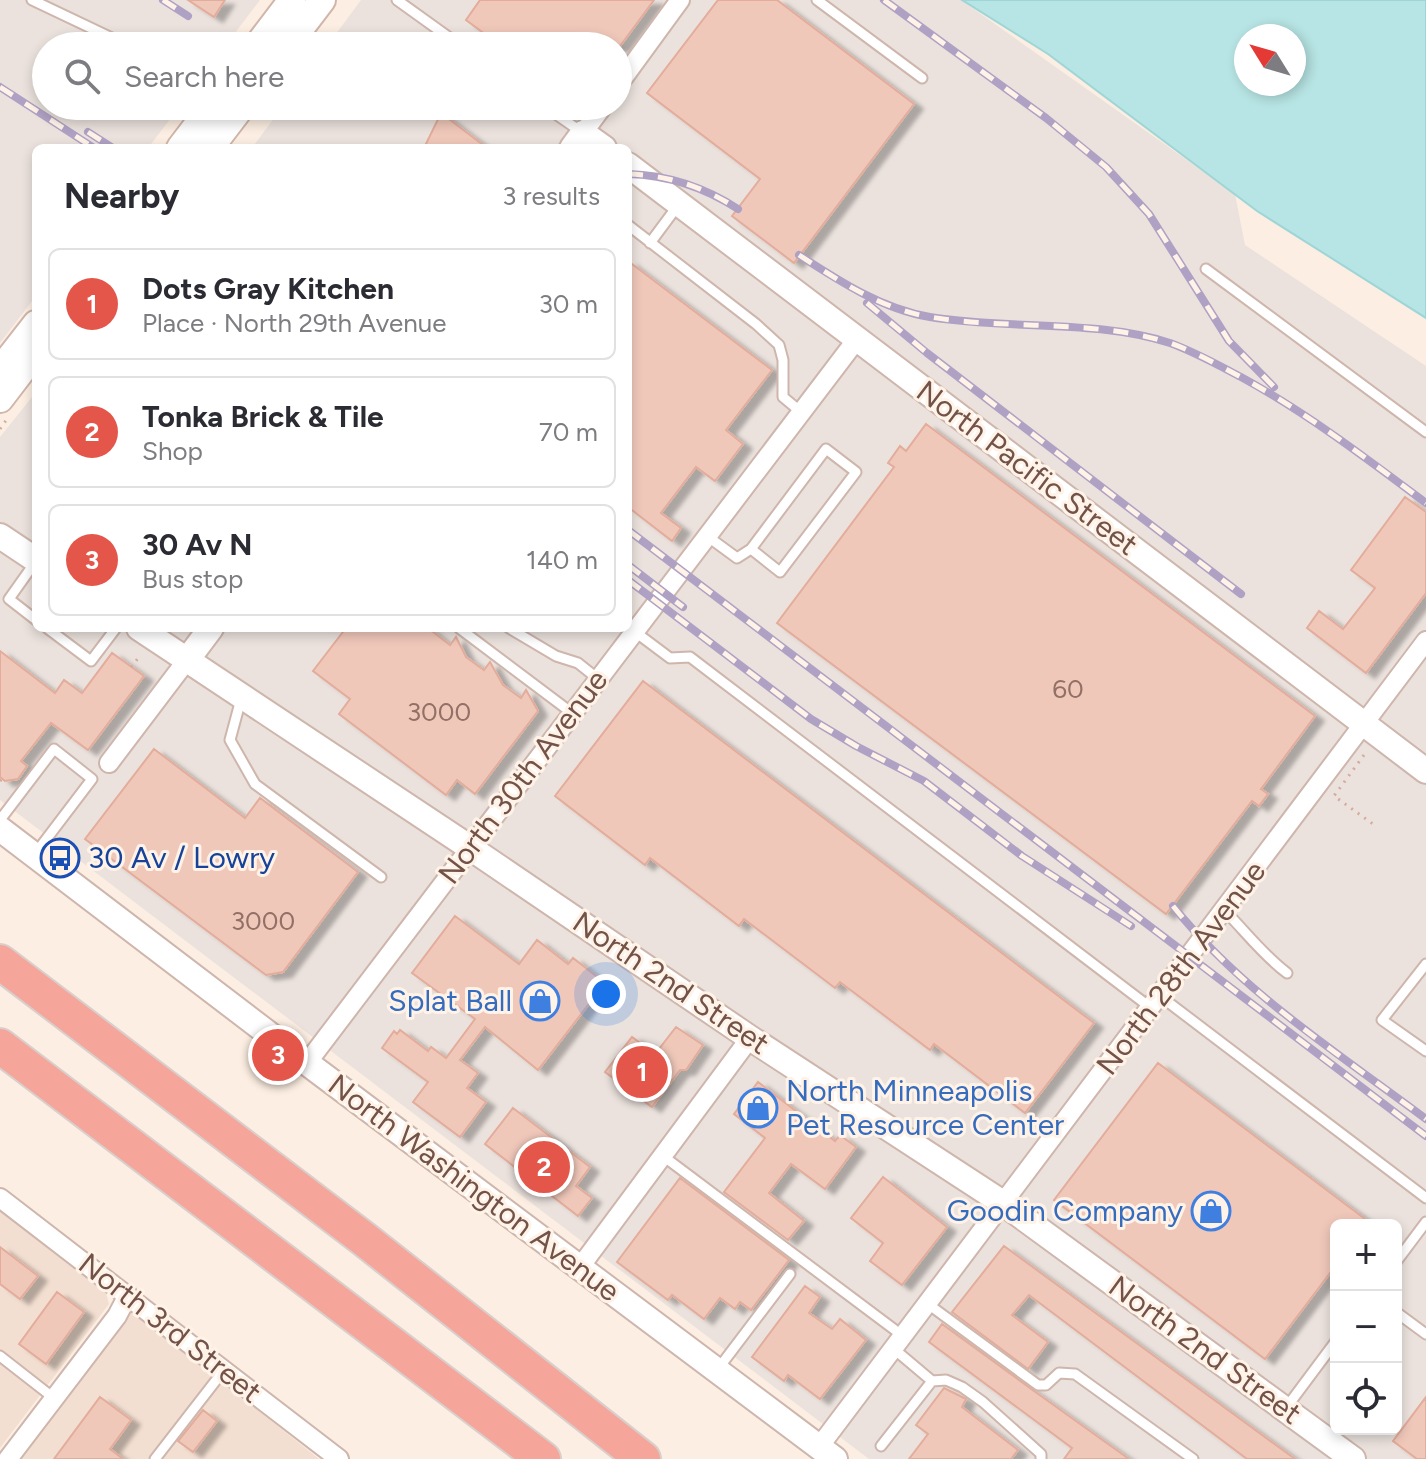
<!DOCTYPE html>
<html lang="en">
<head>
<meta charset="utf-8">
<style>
	:root { --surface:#fff; --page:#f2f2f3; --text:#2b2b33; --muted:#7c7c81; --line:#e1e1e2; --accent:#e35649 }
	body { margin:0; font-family:Figtree,sans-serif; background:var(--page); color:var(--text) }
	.controls { position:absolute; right:24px; bottom:24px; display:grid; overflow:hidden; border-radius:12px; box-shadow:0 4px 12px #0003 }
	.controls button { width:72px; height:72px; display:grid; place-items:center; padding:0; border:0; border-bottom:2px solid var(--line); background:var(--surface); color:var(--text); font:40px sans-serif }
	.compass { position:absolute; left:1234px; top:24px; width:72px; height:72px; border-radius:50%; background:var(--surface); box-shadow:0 4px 12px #0003; rotate:307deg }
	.you { position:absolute; left:606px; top:994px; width:28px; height:28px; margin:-20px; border:6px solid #fff; border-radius:50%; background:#1a73e8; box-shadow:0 0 0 12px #1a73e833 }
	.badge { display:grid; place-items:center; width:52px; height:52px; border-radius:50%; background:var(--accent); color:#fff; font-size:26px; font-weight:700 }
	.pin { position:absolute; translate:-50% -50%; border:4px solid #fff; box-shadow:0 2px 8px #0006 }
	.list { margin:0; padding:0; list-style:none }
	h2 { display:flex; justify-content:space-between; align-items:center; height:104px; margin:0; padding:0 32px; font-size:34px }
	h2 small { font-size:26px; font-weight:400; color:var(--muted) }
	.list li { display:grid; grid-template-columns:52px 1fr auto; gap:24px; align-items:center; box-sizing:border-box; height:112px; margin:0 16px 16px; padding:0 16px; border:2px solid var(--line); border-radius:12px }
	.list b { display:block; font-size:30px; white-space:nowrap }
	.list p { margin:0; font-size:26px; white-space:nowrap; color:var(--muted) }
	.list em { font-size:26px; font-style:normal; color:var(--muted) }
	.icon { flex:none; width:44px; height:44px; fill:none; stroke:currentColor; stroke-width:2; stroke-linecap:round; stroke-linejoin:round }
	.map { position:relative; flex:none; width:1426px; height:1459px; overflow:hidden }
	.search { position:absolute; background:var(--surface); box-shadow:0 4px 12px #0003; left:32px; top:32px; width:600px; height:88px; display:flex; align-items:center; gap:20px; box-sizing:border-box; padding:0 28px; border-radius:44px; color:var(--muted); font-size:30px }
	.panel { position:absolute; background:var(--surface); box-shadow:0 4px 12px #0003; left:32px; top:144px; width:600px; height:488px; border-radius:12px }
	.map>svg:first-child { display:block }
</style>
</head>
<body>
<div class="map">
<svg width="1426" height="1459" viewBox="0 0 1426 1459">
	<defs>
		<filter id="shadow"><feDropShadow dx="9" dy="5" stdDeviation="2" flood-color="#0004"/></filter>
	</defs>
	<rect width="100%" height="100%" fill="#fceee2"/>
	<path fill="#f3dfd1" d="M0,1212l106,81 3,11 -109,144z
		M129,1311l5,1 185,147h-301z"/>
	<path fill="#ebe2dd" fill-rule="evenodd" d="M0,0h260l-35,46h-179v60h134l-32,42h-112v148l-36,47z
		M361,0h600l274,194 10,51 181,121v1093h-557l-869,-659v-363l36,-45v236h592v-480h-376l31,-42h335v-60h-291zM1336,1225h60v204h-60z"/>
	<path fill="#b7e4e4" stroke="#9ed5d6" stroke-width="2" fill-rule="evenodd" d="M962,0h464v318l-169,-107 -209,-157zM1246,36h48v48h-48z"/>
	<path fill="#f0c8ba" stroke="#e3ac9b" stroke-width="2" filter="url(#shadow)" d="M188,0h37l-11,17z
		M480,0h174l-34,46h-119l-35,-26z
		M718,0h59l137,104 -120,159 -62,-47 28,-37 -113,-86z
		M441,113l46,35h-63z
		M628,261l144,109 -46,60 17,14 -28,37 -19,-14 -35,46 20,15 -9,13 -44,-34z
		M926,424l389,292 -54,73 7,5 -9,12 -7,-5 -86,113 -389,-291 117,-156 -6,-4 12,-17 6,5z
		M1405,497l21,15v81l-60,80 -59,-45 12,-17 24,18 32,-41 -24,-18z
		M346,628h82l22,17 6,-8 10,20 18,13 6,-8 13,23 18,13 5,-8 12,21 -63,83 -18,-14 -11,15 -107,-81 11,-15 -37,-28z
		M0,651l55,42 9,-13 18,13 30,-40 32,23 -56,74 -37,-27 -30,38 6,5 -9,13 -13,2 -5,-4z
		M643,681l451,342 -69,90 -91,-69 -4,6 -90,-68 -5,6 -91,-69 -5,7 -89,-68 -5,7 -90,-69z
		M154,749l91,69 15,-20 98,74 -75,100 -17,3 -181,-136z
		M455,916l64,48 18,-24 31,24 5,-6 32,25 -67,87 -53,-43 -25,33 18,13 -11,15 19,14 -26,35 -47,-35 15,-20 -46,-34 12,-17 3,3 3,-4 28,21 3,-4 15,11 29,-39 -63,-46z
		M676,1027l27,18 -17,25h-6l-28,37 -47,-35 27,-35 23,17z
		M1158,1063l215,162h-37v40l-71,94 -211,-159z
		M758,1082l77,59 5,-6 16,12 -31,42 -34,-25 -22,29 35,28 -16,19 -64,-48 41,-54 -31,-24z
		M513,1108l77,59 -14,19 16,12 -14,18 -93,-72z
		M883,1177l64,50 -45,58 -32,-24 13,-18 -32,-25z
		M680,1178l109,82 -38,50 -11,-8 -5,7 -15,-11 -16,21 -32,-24 -4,5 -51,-38z
		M1004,1246l291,213h-48l-218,-164 -17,20 36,27 -20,27 -76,-57z
		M0,1247l38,29 -18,23 -20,-15z
		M805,1286l15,11 -11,16 23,16 8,-10 26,21 -46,59 -32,-24 -4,6 -32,-24z
		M57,1292l27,20 -38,52 -27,-20z
		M942,1324l92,67 95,68h-65l8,-11 -143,-106z
		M944,1388l22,11 -4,8 56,43 -7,9h-102l19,-25 -12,-9z
		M100,1397l31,23 -21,29 13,10h-69z
		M1426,1397v62h-9l-24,-18z
		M203,1410l14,11 -24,31 -15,-11z"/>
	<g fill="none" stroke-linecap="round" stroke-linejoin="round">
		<defs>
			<path id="service" d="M32,0l80,38
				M397,0l64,46
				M817,0l105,78
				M544,106l39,27
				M628,225l128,99 23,21 4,15v37l18,15
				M650,243l29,-39
				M1206,269l220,163
				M707,536l30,22 14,-9 75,-100 30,23 -76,100 -29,-23
				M36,561l-27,38 27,21
				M47,628l44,33 25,-33
				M459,628l113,85
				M509,628l47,28 22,7 20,16
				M634,631l36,27 20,-1 461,351
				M241,699l-11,41 25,44 126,93
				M0,820l54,-71 38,30 -57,75
				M1225,911c21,21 38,44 62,62
				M1426,964l-44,56 44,31
				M1160,996l266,202
				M663,1156l240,180
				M1396,1262l30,-40
				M928,1304l110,81h8l13,-12 16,1 118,85
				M1396,1312l30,22
				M0,1356l55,43
				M718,1369l72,-95
				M932,1381l14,-1 16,7 21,15 58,52v5
				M1286,1408l50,-67
				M881,1446l51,-65 -38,-32
				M155,1459l69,-89"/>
			<path id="minor" d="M618,85l62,-85
				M583,133l20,-27
				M109,763l78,-103
				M307,1063l550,-724
				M0,1198l339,261
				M580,1267l170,-229
				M819,1447l607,-806
				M8,1459l109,-143 11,-21"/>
			<path id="tertiary" d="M572,148l11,-15 21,15
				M628,165l798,606
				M0,536l36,24
				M139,628l330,219 281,191 253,165 350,256
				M187,660l24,-32
				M0,829l307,234 528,396"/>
			<path id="secondary" d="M257,46l35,-46
				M287,46l35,-46
				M180,148l32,-42
				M210,148l32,-42
				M4,365l32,-41
				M0,399l36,-47"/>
			<path id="motorway" d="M0,962l364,277 279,220
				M0,1046l543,413"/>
		</defs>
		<use href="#service" stroke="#ceb6ac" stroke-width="13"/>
		<use href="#minor" stroke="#ceb6ac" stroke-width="22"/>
		<use href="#tertiary" stroke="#ceb6ac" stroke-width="28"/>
		<use href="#secondary" stroke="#d1b5a9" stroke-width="30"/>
		<use href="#motorway" stroke="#d8cfcc" stroke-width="38"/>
		<path stroke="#d5ab9e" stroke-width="3" stroke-dasharray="2 6" stroke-linecap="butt" d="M0,429l7,-10
			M131,667l9,-11
			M1364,755l-30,41 39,28
			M0,781l2,-2"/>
		<use href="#service" stroke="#fff" stroke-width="9"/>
		<use href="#minor" stroke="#fff" stroke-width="18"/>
		<use href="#tertiary" stroke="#fff" stroke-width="24"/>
		<use href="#secondary" stroke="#fff" stroke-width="26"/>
		<use href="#motorway" stroke="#f5a59a" stroke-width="34"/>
		<defs>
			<path id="rail" d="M163,0l25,16
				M884,0l162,118 60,49 43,47 80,127 45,46
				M0,87l94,61
				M88,132l25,16
				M628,174c40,1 76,13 110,35
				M799,255c40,26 83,54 131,62 78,13 165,2 240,26 25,9 48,22 71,34 66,36 125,81 185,126
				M867,303l60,50 314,241
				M628,530l798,606
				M628,565l55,42
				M628,580l183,139 45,27 68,35 98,75 109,70
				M1173,906c69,86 165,147 253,213"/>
		</defs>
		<use href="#rail" stroke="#afa1c4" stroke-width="8"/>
		<use href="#rail" stroke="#fff3e8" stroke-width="5" stroke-dasharray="15" stroke-linecap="butt"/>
	</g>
	<defs>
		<symbol id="bus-ring" viewBox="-11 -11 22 22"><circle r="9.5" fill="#fff3e8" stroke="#1a4fb4" stroke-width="1.5"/><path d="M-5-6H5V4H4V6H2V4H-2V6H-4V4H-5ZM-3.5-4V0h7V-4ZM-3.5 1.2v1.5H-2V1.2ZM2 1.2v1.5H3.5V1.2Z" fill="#1a4fb4"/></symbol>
		<symbol id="shop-ring" viewBox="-11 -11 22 22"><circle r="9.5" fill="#fff3e8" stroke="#3f7fe0" stroke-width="1.5"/><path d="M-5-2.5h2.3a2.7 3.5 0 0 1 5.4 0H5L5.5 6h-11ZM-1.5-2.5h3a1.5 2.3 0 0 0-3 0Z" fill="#3f7fe0"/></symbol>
	</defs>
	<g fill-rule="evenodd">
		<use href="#bus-ring" x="38" y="836" width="44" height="44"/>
		<use href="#shop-ring" x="518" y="979" width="44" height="44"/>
		<use href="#shop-ring" x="736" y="1086" width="44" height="44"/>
		<use href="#shop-ring" x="1189" y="1189" width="44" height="44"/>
	</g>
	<g text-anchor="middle" stroke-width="6" stroke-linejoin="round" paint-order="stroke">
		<g font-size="26" fill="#927065">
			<text x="1068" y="698">60</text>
			<text x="439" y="721">3000</text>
			<text x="263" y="930">3000</text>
		</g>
		<g font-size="30" fill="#725249" stroke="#fff3e8">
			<text transform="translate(1027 468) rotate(37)" y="10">North Pacific Street</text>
			<text transform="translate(523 777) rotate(-53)" y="10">North 30th Avenue</text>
			<text transform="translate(1181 968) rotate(-53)" y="10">North 28th Avenue</text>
			<text transform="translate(671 983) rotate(34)" y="10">North 2nd Street</text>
			<text transform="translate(474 1188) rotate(37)" y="10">North Washington Avenue</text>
			<text transform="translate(170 1328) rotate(38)" y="10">North 3rd Street</text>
			<text transform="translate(1205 1350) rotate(36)" y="10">North 2nd Street</text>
		</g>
		<g font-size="30" fill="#164399" stroke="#fff3e8" text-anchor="start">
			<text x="88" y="868">30 Av / Lowry</text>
		</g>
		<g font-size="30" fill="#366cbe" stroke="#fff3e8" text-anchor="end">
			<text x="512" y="1011">Splat Ball</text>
			<text x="786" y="1101" text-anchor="start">North Minneapolis<tspan x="786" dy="34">Pet Resource Center</tspan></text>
			<text x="1183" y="1221">Goodin Company</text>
		</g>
	</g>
</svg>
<div class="controls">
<button>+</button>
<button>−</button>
<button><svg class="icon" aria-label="locate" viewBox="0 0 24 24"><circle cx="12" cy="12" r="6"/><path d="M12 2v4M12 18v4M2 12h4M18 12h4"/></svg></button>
</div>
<svg class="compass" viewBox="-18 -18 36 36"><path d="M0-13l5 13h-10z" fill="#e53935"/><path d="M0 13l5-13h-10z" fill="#7c7c81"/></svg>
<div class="you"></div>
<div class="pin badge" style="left:642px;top:1072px">1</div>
<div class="pin badge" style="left:544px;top:1167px">2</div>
<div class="pin badge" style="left:278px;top:1055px">3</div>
<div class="search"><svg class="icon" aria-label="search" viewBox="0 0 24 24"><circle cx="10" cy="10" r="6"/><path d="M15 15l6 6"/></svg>Search here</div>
<section class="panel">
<h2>Nearby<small>3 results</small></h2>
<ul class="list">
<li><span class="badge">1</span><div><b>Dots Gray Kitchen</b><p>Place · North 29th Avenue</p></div><em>30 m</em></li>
<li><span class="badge">2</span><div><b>Tonka Brick &amp; Tile</b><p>Shop</p></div><em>70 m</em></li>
<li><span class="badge">3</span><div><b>30 Av N</b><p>Bus stop</p></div><em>140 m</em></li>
</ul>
</section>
</div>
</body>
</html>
